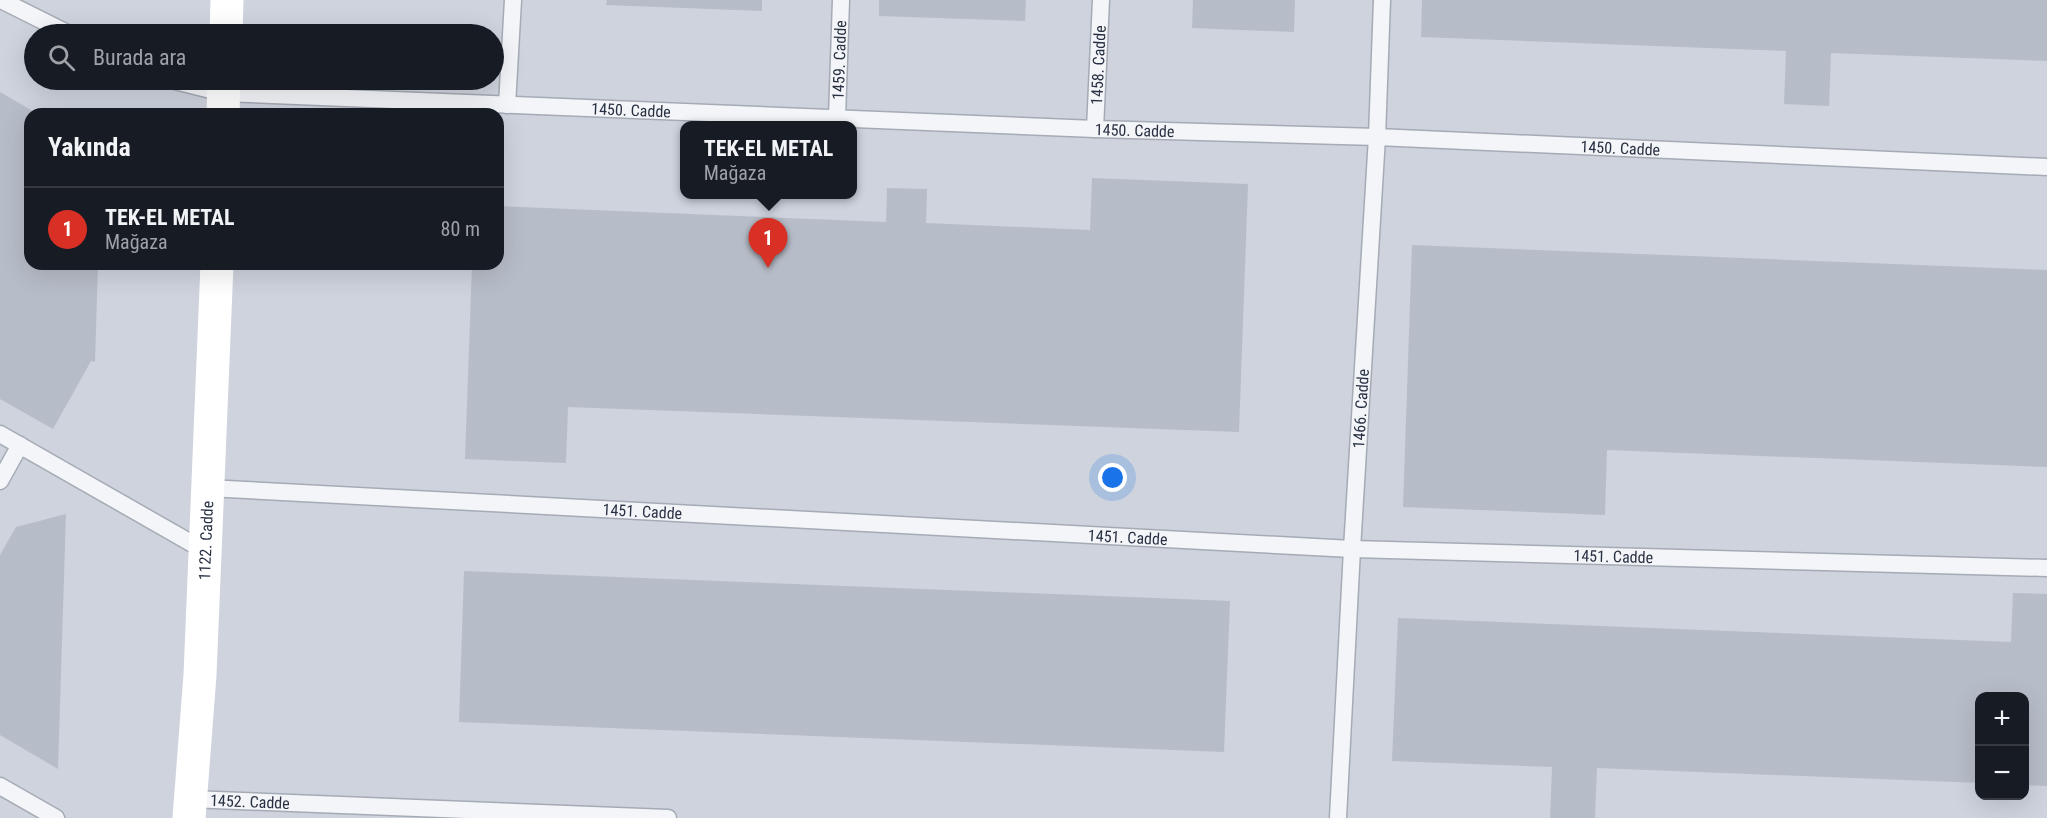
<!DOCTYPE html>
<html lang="tr">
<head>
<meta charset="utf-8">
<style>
	:root { --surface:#171b24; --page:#242831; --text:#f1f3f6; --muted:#9ea1a6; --line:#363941; --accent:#d93025 }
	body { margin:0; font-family:"Roboto Condensed",sans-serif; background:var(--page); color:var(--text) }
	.controls { position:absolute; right:18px; bottom:18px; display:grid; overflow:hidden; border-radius:12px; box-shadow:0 6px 24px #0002 }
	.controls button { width:54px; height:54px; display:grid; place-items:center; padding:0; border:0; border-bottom:2px solid var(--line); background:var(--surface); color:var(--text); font:30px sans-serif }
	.you { position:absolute; left:1113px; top:478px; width:21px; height:21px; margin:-15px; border:4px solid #fff; border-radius:50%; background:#1a73e8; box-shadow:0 0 0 9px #1a73e833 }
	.badge { display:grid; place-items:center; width:39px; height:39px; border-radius:50%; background:var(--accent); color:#fff; font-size:20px; font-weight:700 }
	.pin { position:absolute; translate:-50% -50px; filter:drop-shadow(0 2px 3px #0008) }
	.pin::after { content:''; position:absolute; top:32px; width:21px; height:18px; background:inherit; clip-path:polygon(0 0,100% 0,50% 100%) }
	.popup { position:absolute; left:680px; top:121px; width:177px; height:78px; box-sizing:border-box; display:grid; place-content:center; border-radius:12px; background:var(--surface); filter:drop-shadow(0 2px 4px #0005); font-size:20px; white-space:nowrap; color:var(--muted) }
	.popup b { font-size:22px; color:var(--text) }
	.popup::after { content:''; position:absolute; left:50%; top:100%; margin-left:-12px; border:12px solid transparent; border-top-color:var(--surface) }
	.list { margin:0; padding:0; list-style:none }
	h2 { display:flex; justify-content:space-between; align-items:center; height:78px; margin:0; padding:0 24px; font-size:26px }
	h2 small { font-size:20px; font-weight:400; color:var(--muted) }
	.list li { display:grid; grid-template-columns:39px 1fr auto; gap:18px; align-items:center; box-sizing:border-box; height:84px; padding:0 24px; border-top:2px solid var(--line) }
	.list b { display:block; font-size:22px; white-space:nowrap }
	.list p { margin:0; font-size:20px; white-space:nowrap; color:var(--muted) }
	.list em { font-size:20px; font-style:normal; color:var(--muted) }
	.icon { flex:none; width:33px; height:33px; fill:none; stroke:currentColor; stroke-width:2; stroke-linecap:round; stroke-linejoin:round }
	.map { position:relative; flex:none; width:2047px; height:818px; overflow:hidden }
	.search { position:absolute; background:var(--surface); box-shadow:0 6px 24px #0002; left:24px; top:24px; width:480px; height:66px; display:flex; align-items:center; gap:15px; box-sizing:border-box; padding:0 21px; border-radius:33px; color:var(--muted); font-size:22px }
	.panel { position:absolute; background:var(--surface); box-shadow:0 6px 24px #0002; left:24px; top:108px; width:480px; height:162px; border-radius:18px }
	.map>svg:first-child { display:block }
</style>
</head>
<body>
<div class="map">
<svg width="2047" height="818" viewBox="0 0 2047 818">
	<rect width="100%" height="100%" fill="#e0e4ea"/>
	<path fill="#ced3dd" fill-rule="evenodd" d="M0,0h2047v818h-2047zM34,34h460v46h-460zM30,114h468v150h-468zM684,125h168v69h-168zM1980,696h44v100h-44z"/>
	<path fill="#b7bdc8" d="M607,0h155v11l-156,-6z
		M879,0h147l-1,21 -146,-5z
		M1193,0h102l-1,32 -102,-4z
		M1422,0h625v61l-216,-8 -2,53 -45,-2 2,-53 -365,-14z
		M0,92l38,22h-8v150h68l-3,98 -4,-1 -38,68 -53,-30z
		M1092,178l156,6 -9,248 -671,-25 -2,56 -101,-4 7,-195h26v-58l388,16 1,-34 40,1 -1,34 164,7z
		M1412,245l635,25v197l-440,-17 -2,65 -202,-8z
		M66,514l-8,255 -58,-34v-180l16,-28z
		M464,571l766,30 -6,151 -765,-30z
		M2013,593l34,1v192l-23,-1v-89h-44v87l-383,-15 -2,50h-45l2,-51 -160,-6 6,-143 613,24z"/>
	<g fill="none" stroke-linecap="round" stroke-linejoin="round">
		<defs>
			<g id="service">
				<path d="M1,0l68,34"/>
				<path id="s1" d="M171,80l52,13 872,36 282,8 670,30"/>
				<path d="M507,105l6,-105"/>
				<path id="s2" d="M837,118l4,-118"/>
				<path id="s3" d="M1095,129l6,-129"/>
				<path d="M0,434l205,117"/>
				<path d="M0,481l20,-36"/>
				<path id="s4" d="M208,488l1144,61 695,19"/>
				<path d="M0,786l56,32"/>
				<path id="s5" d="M190,799l478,19"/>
				<path id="s6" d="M1338,818l14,-269 25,-412 5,-137"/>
			</g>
		</defs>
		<use href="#service" stroke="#a5abb5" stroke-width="19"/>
		<use href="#service" stroke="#f4f5f8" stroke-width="16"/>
		<g stroke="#fff" stroke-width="33">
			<path d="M226,34l1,-34"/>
			<path d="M223,114l1,-34"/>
			<path id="s7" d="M189,818l11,-143 17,-411"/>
		</g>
	</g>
	<g text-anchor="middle" stroke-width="5" stroke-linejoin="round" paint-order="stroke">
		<g font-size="16" fill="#283143" stroke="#f0f3f8">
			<text dy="6" stroke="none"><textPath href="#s2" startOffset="58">1459. Cadde</textPath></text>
			<text dy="6" stroke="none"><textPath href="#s3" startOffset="64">1458. Cadde</textPath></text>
			<text dy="6" stroke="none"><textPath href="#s1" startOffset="462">1450. Cadde</textPath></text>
			<text dy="6" stroke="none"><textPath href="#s1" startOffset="966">1450. Cadde</textPath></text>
			<text dy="6" stroke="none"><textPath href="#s1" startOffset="1452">1450. Cadde</textPath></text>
			<text dy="6" stroke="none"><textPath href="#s6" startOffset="410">1466. Cadde</textPath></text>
			<text dy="6" stroke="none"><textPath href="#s4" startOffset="435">1451. Cadde</textPath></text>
			<text dy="6" stroke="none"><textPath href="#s4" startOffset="921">1451. Cadde</textPath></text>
			<text dy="6" stroke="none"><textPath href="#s7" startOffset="278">1122. Cadde</textPath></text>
			<text dy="6" stroke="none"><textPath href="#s4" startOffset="1407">1451. Cadde</textPath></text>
			<text dy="6" stroke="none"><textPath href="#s5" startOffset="60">1452. Cadde</textPath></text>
		</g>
	</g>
</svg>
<div class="controls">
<button>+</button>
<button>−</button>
</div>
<div class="you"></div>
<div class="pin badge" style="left:768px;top:268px">1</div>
<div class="popup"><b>TEK-EL METAL</b>Mağaza</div>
<div class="search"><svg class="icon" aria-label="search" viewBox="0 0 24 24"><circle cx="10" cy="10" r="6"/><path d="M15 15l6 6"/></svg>Burada ara</div>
<section class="panel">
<h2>Yakında<small></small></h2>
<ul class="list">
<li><span class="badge">1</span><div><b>TEK-EL METAL</b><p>Mağaza</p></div><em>80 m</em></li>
</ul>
</section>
</div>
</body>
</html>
